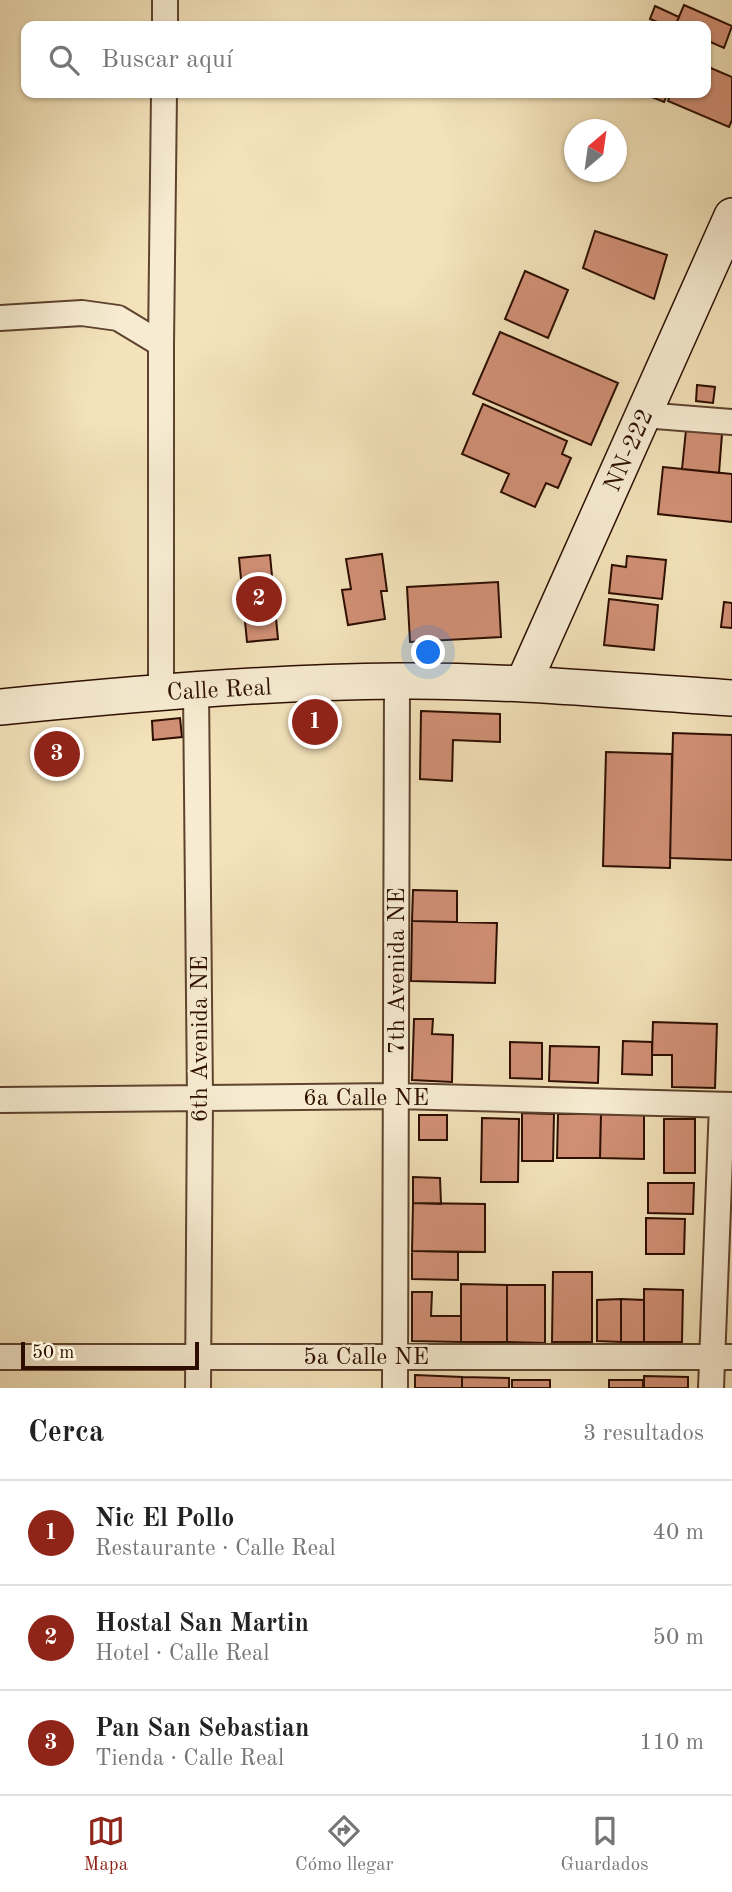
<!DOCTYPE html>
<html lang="es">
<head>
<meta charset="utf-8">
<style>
	:root { --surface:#fff; --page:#f2f2f2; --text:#222; --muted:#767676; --line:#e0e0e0; --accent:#8f2418 }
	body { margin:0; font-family:"Old Standard TT",serif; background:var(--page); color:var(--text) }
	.compass { position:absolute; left:564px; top:119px; width:63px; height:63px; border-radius:50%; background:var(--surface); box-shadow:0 2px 5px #0004; rotate:29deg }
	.scale { position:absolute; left:21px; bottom:18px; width:178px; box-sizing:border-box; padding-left:7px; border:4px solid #2d0e00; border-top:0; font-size:19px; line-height:24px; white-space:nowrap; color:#2d0e00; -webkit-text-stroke:5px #f7ecd2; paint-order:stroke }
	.you { position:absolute; left:429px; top:653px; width:24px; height:24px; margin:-18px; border:5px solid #fff; border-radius:50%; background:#1a73e8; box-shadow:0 0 0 10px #1a73e833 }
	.badge { display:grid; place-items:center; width:46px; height:46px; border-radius:50%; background:var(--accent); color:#fff; font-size:23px; font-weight:700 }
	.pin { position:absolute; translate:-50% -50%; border:4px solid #fff; box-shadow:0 2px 7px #0006 }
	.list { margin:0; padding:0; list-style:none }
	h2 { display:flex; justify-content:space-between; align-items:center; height:91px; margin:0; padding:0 28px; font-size:30px }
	h2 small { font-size:23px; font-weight:400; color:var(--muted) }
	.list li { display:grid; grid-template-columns:46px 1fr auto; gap:21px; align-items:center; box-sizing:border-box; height:105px; padding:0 28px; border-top:2px solid var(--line) }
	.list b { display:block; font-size:26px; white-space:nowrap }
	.list p { margin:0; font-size:23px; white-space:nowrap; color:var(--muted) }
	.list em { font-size:23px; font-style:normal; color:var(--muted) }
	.icon { flex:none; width:38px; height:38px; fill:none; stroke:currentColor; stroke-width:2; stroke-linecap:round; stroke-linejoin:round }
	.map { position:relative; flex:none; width:732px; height:1388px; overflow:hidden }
	.search { position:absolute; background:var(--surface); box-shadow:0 2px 5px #0004; left:21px; right:21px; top:21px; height:77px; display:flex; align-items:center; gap:18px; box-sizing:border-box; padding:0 24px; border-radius:14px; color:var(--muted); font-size:26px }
	.sheet { height:406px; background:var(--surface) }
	nav { display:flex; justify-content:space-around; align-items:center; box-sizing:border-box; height:98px; border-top:2px solid var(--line); background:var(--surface); font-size:19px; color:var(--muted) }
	nav a { display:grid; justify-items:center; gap:4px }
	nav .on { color:var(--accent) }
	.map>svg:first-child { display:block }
</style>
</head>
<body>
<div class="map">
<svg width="732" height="1388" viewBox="0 0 732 1388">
	<rect width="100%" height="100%" fill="#f3e2ba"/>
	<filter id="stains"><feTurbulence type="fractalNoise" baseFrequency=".00286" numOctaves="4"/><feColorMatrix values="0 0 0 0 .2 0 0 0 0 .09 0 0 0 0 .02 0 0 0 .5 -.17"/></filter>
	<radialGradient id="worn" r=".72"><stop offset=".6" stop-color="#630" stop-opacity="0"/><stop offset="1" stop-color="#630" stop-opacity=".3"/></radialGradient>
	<path fill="#d19076" stroke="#2d0e00" stroke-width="2" d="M684,5l48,21 -8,22 -18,-8v-14h-31z
		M655,6l24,11 -4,9h-8l-17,-7z
		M706,66l26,11v43l-3,7 -61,-26 3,-8h35z
		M642,93h26l-4,9z
		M595,231l72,24 -13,44 -71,-31z
		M525,271l43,19 -20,48 -43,-19z
		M500,332l118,51 -27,62 -118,-51z
		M697,385l18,2 -2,16 -17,-2z
		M483,404l84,37 -5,13 9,4 -13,30 -12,-5 -11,24 -34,-15 8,-18 -47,-20z
		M686,430l36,4 -3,39 -37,-4z
		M663,467l69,7v48l-74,-8z
		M382,554l5,37h-6l4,28 -37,6 -6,-35 9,-1 -5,-30z
		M270,555l8,84 -31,3 -8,-84z
		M627,556l39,4 -4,39 -53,-6 3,-28 14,2z
		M498,582l3,55 -91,5 -3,-55z
		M609,599l49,6 -4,45 -50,-5z
		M724,602l8,1v25l-11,-1z
		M328,706l3,29 -29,2 -2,-28z
		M421,711l79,3v28l-47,-2 -1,41 -32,-2z
		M180,718l2,19 -29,3 -1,-19z
		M673,733l59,2v125l-62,-2z
		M49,740h15l2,27 -16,1z
		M606,752l66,2 -2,114 -67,-2z
		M413,890l44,1v31l-45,-1z
		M412,921l85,2 -2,60 -84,-2z
		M414,1019h19l-1,15 21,1 -1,47 -40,-2z
		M653,1022l64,2 -2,64 -43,-1v-32h-20z
		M623,1041l29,1v33l-30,-1z
		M510,1042l32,1v36l-32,-1z
		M550,1046l49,1 -1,36 -49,-2z
		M522,1113l32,1 -1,47h-31z
		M558,1114h43l-1,44h-43z
		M601,1114l43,1v44l-44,-1z
		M419,1115h28v25h-28z
		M482,1118l37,1 -1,63h-37z
		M664,1119h31v54h-31z
		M413,1177l27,1 1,26 -28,-1z
		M648,1183h46l-1,31 -45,-1z
		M413,1203l72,1v48l-73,-1z
		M646,1218l39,1 -1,35h-38z
		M412,1251l46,1v28l-46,-1z
		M553,1272h39v70h-40z
		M461,1284l46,1v57h-46z
		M507,1285h38v58l-38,-1z
		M644,1289l39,1 -1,52h-38z
		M412,1292h20l-1,24h30v26l-49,-1z
		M621,1299v43l-24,-1v-41z
		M621,1299l23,1v42h-23z
		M415,1375l47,2v11h-47z
		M644,1376l44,1v11h-44z
		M462,1377l47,1v10h-47z
		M512,1380h38v8h-38z
		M609,1380h34v8h-34z"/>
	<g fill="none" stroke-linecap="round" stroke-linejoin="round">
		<defs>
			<path id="street" d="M165,26v-26
				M0,318l82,-5 36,5 43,26v347
				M161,344l3,-251
				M643,415l89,7
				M196,690l4,408 -2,290
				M0,1100l396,-4 336,9
				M0,1357h732
				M395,1388l2,-707
				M711,1388l11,-283"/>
			<path id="secondary" d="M523,684l209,-468
				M0,707c132,-13 265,-25 398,-26 111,-1 223,10 334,17"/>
		</defs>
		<use href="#street" stroke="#5e432e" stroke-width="28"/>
		<use href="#secondary" stroke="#2d0e00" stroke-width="38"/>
		<use href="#street" stroke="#f7ecd2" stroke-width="24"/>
		<use href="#secondary" stroke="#f7ecd2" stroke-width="35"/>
	</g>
	<g text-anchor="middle" stroke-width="5" stroke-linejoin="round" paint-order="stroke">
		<g font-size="24" fill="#2d0e00" stroke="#f7ecd2">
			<text transform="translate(628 450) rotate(-66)" y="8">NN-222</text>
			<text transform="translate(219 689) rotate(-3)" y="8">Calle Real</text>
			<text transform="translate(396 971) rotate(-90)" y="8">7th Avenida NE</text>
			<text transform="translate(199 1039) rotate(-90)" y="8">6th Avenida NE</text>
			<text x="366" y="1105">6a Calle NE</text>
			<text x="366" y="1364">5a Calle NE</text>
		</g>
	</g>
	<rect width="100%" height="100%" filter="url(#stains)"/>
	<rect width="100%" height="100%" fill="url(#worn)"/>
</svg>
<svg class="compass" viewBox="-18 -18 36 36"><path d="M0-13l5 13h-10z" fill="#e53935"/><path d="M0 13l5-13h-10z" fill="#767676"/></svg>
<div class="scale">50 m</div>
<div class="you"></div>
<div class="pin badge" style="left:315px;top:722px">1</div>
<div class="pin badge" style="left:259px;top:599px">2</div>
<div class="pin badge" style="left:57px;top:754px">3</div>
<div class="search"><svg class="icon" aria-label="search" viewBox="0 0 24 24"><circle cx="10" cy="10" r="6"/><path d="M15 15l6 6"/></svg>Buscar aquí</div>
</div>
<section class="sheet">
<h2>Cerca<small>3 resultados</small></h2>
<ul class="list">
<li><span class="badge">1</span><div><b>Nic El Pollo</b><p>Restaurante · Calle Real</p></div><em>40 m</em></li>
<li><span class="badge">2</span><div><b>Hostal San Martin</b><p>Hotel · Calle Real</p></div><em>50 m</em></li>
<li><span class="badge">3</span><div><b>Pan San Sebastian</b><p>Tienda · Calle Real</p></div><em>110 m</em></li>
</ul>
</section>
<nav>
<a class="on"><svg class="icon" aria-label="map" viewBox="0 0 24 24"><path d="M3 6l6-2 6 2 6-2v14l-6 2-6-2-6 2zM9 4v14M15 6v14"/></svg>Mapa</a>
<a><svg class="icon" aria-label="directions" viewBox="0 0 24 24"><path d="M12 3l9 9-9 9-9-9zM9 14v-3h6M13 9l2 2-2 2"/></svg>Cómo llegar</a>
<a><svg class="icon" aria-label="saved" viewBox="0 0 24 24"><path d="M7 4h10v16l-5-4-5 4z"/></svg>Guardados</a>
</nav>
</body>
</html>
